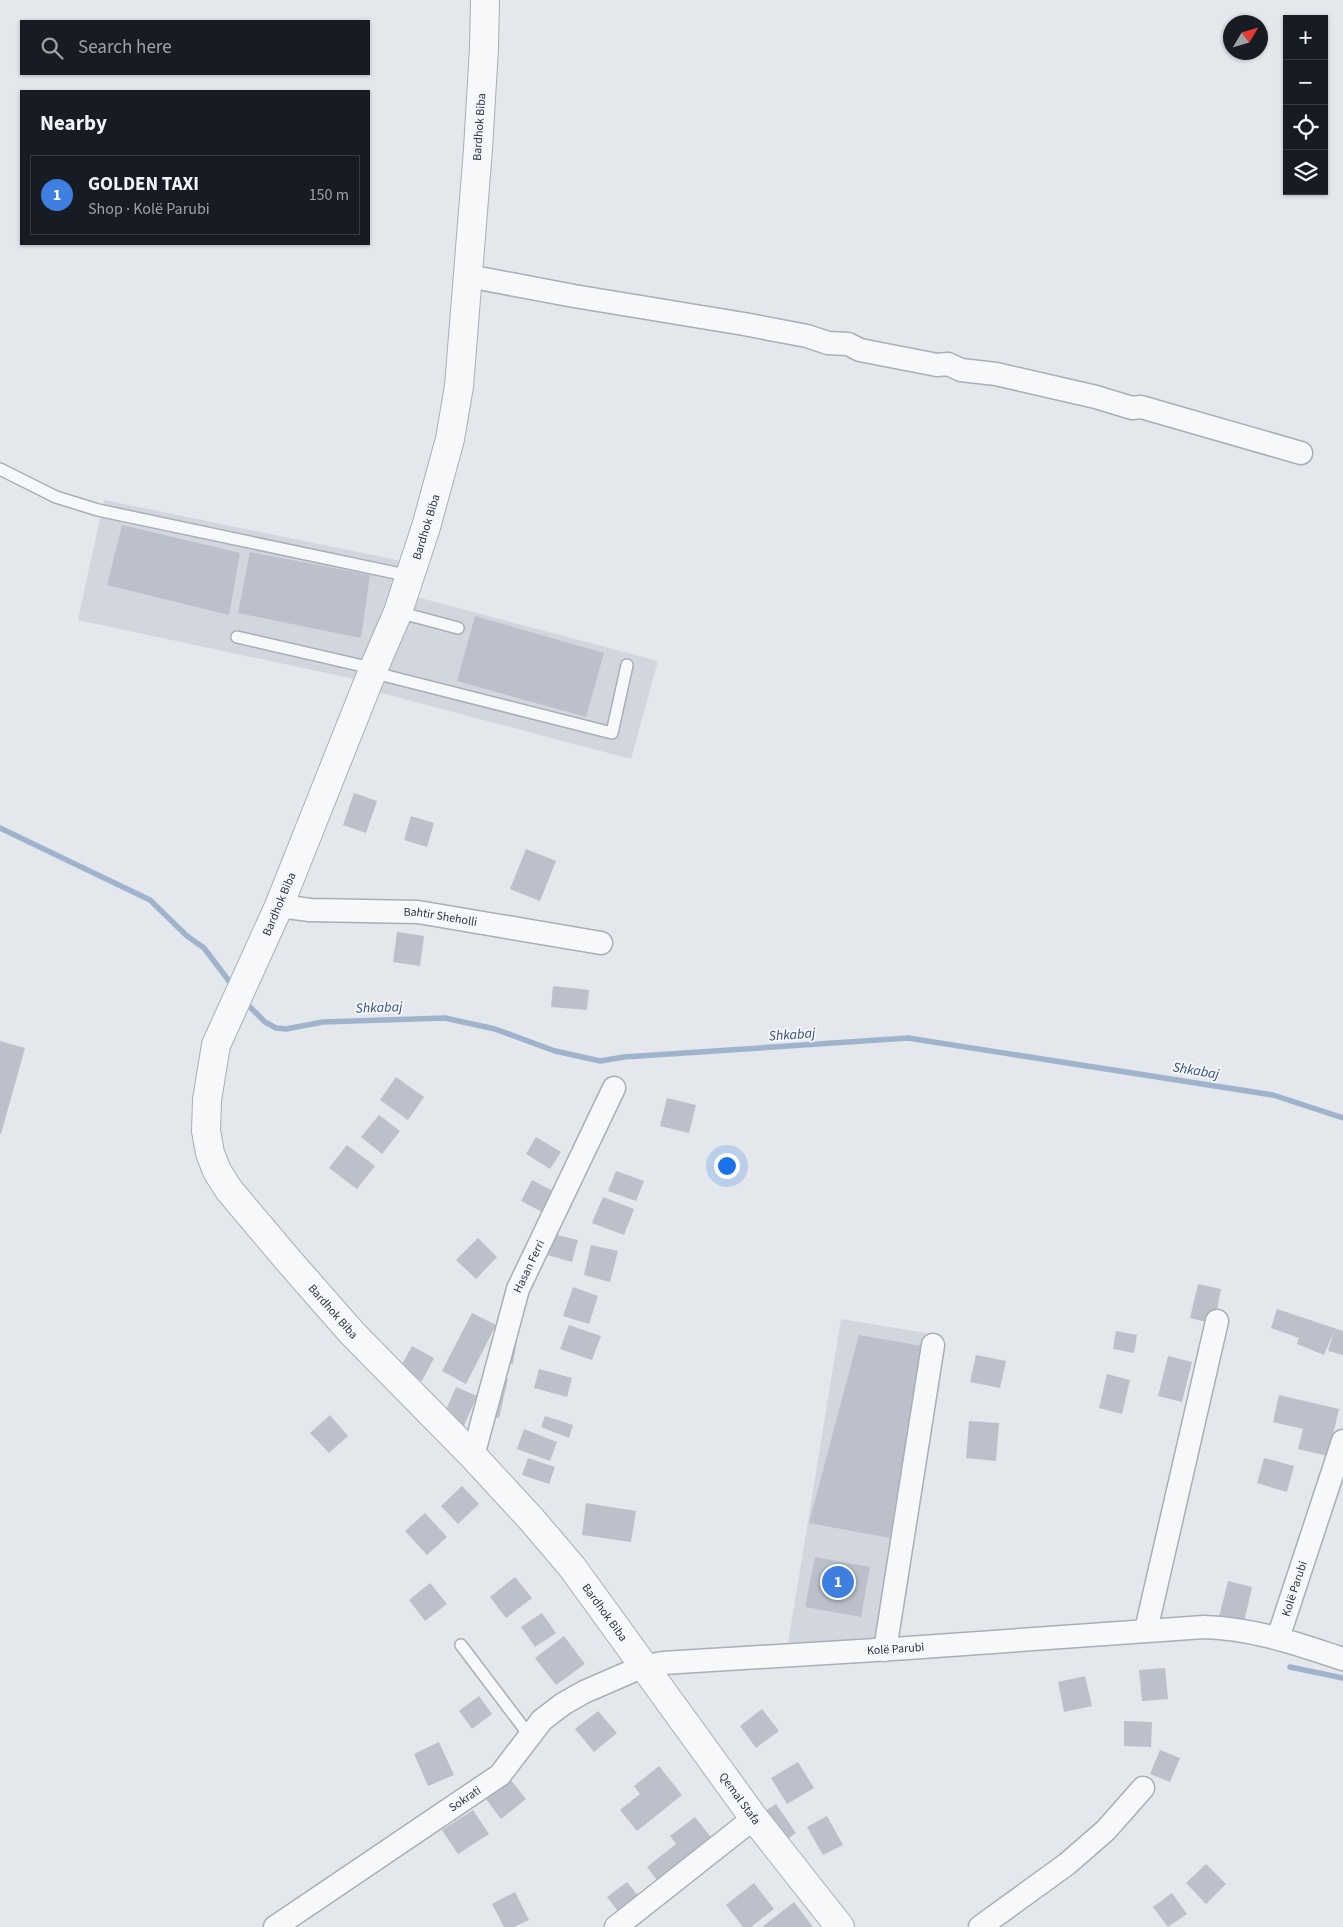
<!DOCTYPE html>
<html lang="en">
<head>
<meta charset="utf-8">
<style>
	:root { --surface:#171b24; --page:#242831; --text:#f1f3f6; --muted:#9ea1a6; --line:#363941; --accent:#d93025 }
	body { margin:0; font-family:"Source Sans 3",sans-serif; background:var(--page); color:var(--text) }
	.controls { position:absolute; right:15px; top:15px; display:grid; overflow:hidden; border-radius:0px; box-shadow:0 1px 4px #0004 }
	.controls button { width:45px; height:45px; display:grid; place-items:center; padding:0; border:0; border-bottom:1px solid var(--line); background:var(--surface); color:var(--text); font:25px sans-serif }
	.compass { position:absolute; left:1223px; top:15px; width:45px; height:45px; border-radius:50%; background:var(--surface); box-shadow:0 1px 4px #0004; rotate:52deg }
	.you { position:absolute; left:726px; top:1165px; width:18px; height:18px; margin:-12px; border:4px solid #fff; border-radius:50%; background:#1a73e8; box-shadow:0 0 0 8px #1a73e833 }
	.badge { display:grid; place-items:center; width:32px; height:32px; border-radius:50%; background:var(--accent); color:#fff; font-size:16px; font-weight:700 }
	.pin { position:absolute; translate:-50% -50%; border:2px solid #fff; box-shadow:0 1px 5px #0006 }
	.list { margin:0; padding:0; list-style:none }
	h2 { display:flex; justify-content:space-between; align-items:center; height:65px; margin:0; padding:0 20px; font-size:21px }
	h2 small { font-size:16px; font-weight:400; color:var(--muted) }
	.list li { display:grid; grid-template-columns:32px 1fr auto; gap:15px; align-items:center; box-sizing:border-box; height:80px; margin:0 10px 10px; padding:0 10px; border:1px solid var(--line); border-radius:0px }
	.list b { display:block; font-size:19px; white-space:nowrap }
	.list p { margin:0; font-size:16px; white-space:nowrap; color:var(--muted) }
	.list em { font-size:16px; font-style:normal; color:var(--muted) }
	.icon { flex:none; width:28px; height:28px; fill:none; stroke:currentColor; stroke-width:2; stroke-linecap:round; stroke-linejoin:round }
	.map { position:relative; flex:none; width:1343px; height:1927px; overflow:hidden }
	.search { position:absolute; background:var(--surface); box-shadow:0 1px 4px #0004; left:20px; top:20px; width:350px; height:55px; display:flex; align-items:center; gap:12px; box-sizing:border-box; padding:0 18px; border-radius:0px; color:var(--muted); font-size:19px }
	.panel { position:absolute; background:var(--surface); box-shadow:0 1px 4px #0004; left:20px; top:90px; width:350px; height:155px; border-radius:0px }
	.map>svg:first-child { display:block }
</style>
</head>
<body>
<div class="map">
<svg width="1343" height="1927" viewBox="0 0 1343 1927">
	<rect width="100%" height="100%" fill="#e4e7ec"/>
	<path fill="#d2d6de" d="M104,500l293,60 16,36 245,65 -27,98 -253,-67 -28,-14 -272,-58z
		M841,1319l91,15 -57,304 -87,6z"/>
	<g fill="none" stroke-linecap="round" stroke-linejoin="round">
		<path stroke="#9fb4cc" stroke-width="5.5" d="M0,828l150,72 37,36 17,12 25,33
			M249,1006l16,16 11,6 10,1 37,-7 122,-4 50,11 60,22 45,10 24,-4 284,-19 365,57 70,23
			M1290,1667l53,11"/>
	</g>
	<path fill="#bbc0ca" d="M122,525l118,28 -11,62 -122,-30z
		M250,552l120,23 -9,63 -123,-25z
		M475,616l129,37 -18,64 -129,-36z
		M354,793l23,8 -11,32 -23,-8z
		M411,816l23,7 -7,24 -23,-7z
		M526,849l30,12 -16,40 -30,-12z
		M397,932l27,4 -4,30 -27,-4z
		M553,986l36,4 -2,20 -36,-3z
		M0,1041l25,7 -24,86h-1z
		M396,1077l28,20 -16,23 -28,-20z
		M667,1098l29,7 -7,28 -29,-7z
		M379,1115l21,16 -18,23 -21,-17z
		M536,1137l25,15 -11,17 -24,-15z
		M347,1145l28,21 -18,23 -28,-21z
		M616,1171l28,10 -8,20 -28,-10z
		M532,1180l21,11 -11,21 -21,-11z
		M603,1197l31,12 -10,26 -32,-12z
		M553,1234l25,6 -6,22 -25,-7z
		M478,1238l19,19 -21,22 -20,-19z
		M591,1245l27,6 -8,31 -26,-7z
		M1198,1284l23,5 -7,35 -24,-6z
		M573,1287l25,9 -9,28 -26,-8z
		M1277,1309l66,22v24l-15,-4 6,-20 -10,24 -27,-11 2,-6 -28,-10z
		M472,1313l24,12 -30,59 -24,-13z
		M569,1325l32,11 -9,24 -32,-11z
		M1116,1331l21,4 -3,18 -21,-4z
		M859,1335l63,11 -32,192 -81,-15z
		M509,1339l8,1 -4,24 -9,-1z
		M412,1346l22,12 -12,23 -22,-13z
		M976,1355l30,6 -6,27 -30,-6z
		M1168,1356l24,6 -10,40 -24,-6z
		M539,1369l33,9 -5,19 -33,-9z
		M1107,1374l23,6 -8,34 -23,-6z
		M498,1376l10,3 -9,39 -10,-2z
		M456,1387l21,9 -14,32 -21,-9z
		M1279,1395l60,14 -11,47 -30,-7 5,-20 -30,-7z
		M330,1415l18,21 -19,17 -19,-20z
		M545,1416l28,9 -4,13 -28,-11z
		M969,1421l30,2 -3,38 -30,-3z
		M524,1429l33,13 -7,19 -33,-12z
		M528,1458l27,9 -6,17 -27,-9z
		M1264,1458l30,8 -7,26 -30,-9z
		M462,1486l17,18 -21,20 -17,-18z
		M586,1503l50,8 -5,31 -49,-7z
		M425,1513l22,24 -20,18 -22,-24z
		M815,1557l55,10 -9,50 -56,-10z
		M515,1577l17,21 -26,20 -16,-21z
		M1228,1581l24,6 -10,44 -25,-6z
		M430,1583l17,21 -22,17 -16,-21z
		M542,1613l14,20 -21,14 -14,-20z
		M564,1636l21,28 -29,21 -21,-27z
		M1165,1668l3,31 -26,2 -3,-31z
		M1085,1676l7,30 -28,6 -6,-30z
		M479,1696l13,18 -20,15 -13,-18z
		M762,1709l17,22 -23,17 -16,-22z
		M598,1711l19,22 -23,19 -19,-23z
		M1124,1721l28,1 -1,25 -27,-1z
		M439,1742l15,33 -26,11 -14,-32z
		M1160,1750l20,8 -10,24 -20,-8z
		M798,1762l16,26 -27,16 -16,-26z
		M659,1766l23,29 -45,36 -17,-21 20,-16 -6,-8z
		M511,1780l15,19 -25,20 -15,-20z
		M776,1804l20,29 -14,10 -20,-30z
		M473,1810l16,24 -31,20 -16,-24z
		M827,1816l16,29 -20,10 -16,-28z
		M695,1817l19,24 -51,47 -16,-21 29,-23 -6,-8z
		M1206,1864l20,20 -20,20 -20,-21z
		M627,1882l13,16 -20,16 -13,-17z
		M754,1883l20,26 -23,18h-8l-17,-22z
		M515,1892l14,28 -15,7h-10l-12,-23z
		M1172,1893l15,21 -19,13 -15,-20z
		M794,1902l19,25h-51z"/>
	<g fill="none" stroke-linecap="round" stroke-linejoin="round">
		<defs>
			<path id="service" d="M0,469l56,28 42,13 312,66
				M398,612l60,16
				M237,637l126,29 16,8 233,59 15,-68
				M461,1645l68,90"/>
			<g id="minor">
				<path d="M468,276l106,20 170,28 63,12 21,7 20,1 12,6 77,15 11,-1 13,6 35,4 100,23 36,11 9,-1 160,46"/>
				<path id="s1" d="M279,906l31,4 108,2 183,31"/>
				<path id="s2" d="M473,1456l45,-167 96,-201"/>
				<path d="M1146,1630l71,-309"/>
				<path id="s3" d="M1278,1638l65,-197"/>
				<path d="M885,1650l48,-305"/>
				<path id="s4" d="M275,1927l225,-152 42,-55 21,-16 21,-12 60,-26 19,-3 245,-15 296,-21c52,2 90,16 139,32"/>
				<path d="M616,1927l138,-109"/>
				<path d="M980,1927l87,-63 39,-34 37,-42"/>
			</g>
			<g id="tertiary">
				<path id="s5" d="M485,0l-1,48 -6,101 -19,237 -9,53 -24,88 -28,85 -25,58 -94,236 -63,139 -9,55 -1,31 4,22 7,18 12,19 59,70 64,73 121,123 59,64 40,47 182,251 86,109"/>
			</g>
		</defs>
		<use href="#service" stroke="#a9aeb7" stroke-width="14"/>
		<use href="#minor" stroke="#a9aeb7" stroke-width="25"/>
		<use href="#tertiary" stroke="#a9aeb7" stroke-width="30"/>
		<use href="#service" stroke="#f7f8fa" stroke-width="11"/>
		<use href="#minor" stroke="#f7f8fa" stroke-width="22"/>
		<use href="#tertiary" stroke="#f7f8fa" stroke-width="28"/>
	</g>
	<g text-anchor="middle" stroke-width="4" stroke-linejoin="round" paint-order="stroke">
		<g font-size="12" fill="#2b3445" stroke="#f4f6f9">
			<text transform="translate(479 127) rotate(-86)" y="4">Bardhok Biba</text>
			<text transform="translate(426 527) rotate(-73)" y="4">Bardhok Biba</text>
			<text transform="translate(279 904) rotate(-67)" y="4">Bardhok Biba</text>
			<text dy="4" stroke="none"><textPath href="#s1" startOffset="162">Bahtir Sheholli</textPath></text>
			<text dy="4" stroke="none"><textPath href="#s2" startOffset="198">Hasan Ferri</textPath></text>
			<text dy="4" stroke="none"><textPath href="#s5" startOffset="1402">Bardhok Biba</textPath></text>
			<text dy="4" stroke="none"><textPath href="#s3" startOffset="52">Kolë Parubi</textPath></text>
			<text dy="4" stroke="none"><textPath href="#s5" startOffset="1808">Bardhok Biba</textPath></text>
			<text dy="4" stroke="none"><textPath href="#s4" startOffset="709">Kolë Parubi</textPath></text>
			<text dy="4" stroke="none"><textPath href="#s5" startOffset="2038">Qemal Stafa</textPath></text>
			<text dy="4" stroke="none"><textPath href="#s4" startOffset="229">Sokrati</textPath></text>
		</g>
		<g font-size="14" font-style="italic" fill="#34527a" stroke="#f4f6f9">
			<text transform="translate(379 1007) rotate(-2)" y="5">Shkabaj</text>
			<text transform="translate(792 1034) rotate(-4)" y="5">Shkabaj</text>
			<text transform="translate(1196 1070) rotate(9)" y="5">Shkabaj</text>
		</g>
	</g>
</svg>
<div class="controls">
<button>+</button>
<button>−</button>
<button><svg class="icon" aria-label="locate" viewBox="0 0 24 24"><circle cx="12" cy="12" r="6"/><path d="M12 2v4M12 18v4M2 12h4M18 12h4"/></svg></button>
<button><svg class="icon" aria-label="layers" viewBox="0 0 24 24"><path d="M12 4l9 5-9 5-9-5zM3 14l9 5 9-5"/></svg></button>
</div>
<svg class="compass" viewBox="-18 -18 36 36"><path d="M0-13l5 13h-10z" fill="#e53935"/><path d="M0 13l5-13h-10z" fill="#9ea1a6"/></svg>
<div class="you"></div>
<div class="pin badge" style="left:838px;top:1582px;background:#3f7fe0">1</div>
<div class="search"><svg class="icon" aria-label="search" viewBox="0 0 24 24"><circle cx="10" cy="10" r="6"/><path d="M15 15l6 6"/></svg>Search here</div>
<section class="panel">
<h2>Nearby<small></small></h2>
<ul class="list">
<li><span class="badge" style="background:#3f7fe0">1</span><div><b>GOLDEN TAXI</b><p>Shop · Kolë Parubi</p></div><em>150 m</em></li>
</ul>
</section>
</div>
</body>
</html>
